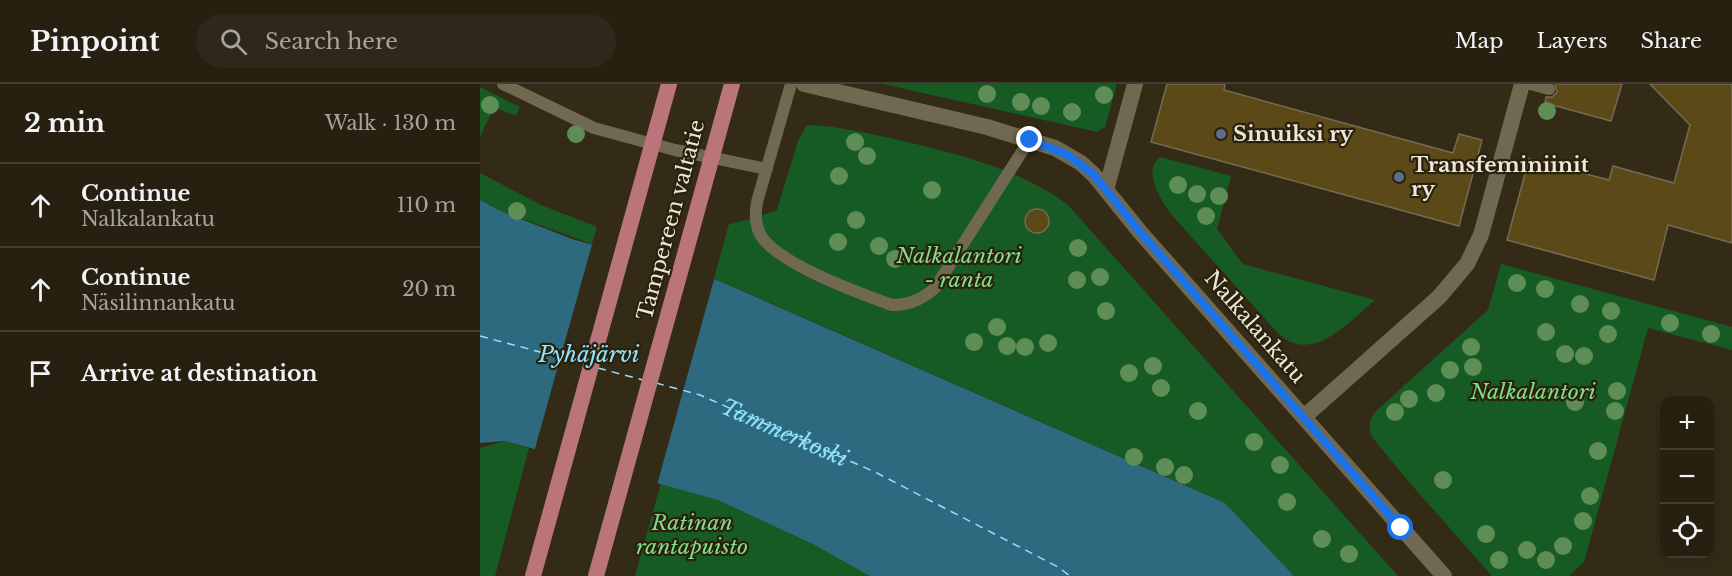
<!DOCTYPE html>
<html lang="en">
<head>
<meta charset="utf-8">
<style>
	:root { --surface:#272011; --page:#2f281a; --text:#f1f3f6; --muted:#a4a39f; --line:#433e31 }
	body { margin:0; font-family:"Libre Baskerville",serif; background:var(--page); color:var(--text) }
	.controls { position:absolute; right:18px; bottom:18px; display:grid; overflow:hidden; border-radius:12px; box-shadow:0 6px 24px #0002 }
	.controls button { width:54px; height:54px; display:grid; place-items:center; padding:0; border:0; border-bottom:2px solid var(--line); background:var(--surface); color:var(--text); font:30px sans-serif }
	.stop { position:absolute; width:18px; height:18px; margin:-14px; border:4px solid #1a73e8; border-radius:50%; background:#fff }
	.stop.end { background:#1a73e8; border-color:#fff; box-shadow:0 2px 6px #0008 }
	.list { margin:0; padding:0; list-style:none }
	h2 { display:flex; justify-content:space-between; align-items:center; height:78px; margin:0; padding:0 24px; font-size:26px }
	h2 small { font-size:20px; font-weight:400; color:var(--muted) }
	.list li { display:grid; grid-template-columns:39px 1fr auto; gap:18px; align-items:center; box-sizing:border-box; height:84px; padding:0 24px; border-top:2px solid var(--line) }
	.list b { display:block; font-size:22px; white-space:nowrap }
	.list p { margin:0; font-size:20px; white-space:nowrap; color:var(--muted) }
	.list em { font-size:20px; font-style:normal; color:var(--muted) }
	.icon { flex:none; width:33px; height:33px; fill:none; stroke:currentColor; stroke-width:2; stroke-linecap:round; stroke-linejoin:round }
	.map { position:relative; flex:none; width:1252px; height:492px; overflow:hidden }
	header { display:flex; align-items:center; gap:36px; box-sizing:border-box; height:84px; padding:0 30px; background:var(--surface); border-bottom:2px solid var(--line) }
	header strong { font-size:28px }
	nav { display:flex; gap:33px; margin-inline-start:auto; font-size:21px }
	.search { width:420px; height:54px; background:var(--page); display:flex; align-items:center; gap:15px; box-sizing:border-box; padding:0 21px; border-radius:33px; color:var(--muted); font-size:22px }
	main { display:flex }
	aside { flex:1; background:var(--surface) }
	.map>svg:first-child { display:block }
</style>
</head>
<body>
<header>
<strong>Pinpoint</strong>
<div class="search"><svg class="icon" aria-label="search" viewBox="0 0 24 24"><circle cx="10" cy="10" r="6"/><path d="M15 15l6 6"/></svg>Search here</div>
<nav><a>Map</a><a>Layers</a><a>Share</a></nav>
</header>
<main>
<aside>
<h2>2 min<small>Walk · 130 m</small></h2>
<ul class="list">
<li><svg class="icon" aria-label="ahead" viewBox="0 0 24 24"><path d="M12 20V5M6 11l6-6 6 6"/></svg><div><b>Continue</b><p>Nalkalankatu</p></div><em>110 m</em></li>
<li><svg class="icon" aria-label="ahead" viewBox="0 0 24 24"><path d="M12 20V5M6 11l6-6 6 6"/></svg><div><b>Continue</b><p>Näsilinnankatu</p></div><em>20 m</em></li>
<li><svg class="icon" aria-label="arrive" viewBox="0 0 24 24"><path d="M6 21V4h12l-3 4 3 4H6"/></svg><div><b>Arrive at destination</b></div></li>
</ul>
</aside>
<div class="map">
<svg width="1252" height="492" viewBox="0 0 1252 492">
	<rect width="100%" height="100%" fill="#342b17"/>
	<path fill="#175b24" d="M403,0h234l-12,43 -8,5z
		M0,3l40,20 -4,9 -22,-9 -14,30z
		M327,41c34,1 64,9 96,16 58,14 116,28 164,63l331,372h-104l-69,-73 -511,-225 15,-54 21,-5 27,-9 21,-69z
		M680,73l71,19 -14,53 26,35 132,36c-27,23 -65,67 -99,31l-106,-118c-9,-14 -28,-42 -10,-56z
		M0,89l61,32 56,22 -5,17 -89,-32 -23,-12z
		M1021,180l231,63v23l-84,-22 -64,234 -15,14h-77l-83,-94 -37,-45c-4,-10 -3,-18 4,-26l112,-101z
		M25,357l24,7 -34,128h-15v-128z
		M181,399c19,6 38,10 57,17 51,19 107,46 152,76h-235z"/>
	<path fill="#2d6a7f" d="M0,116l23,12 69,27 143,40 510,224 69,73h-424l-57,-32 -95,-44 -213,-59 -25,2z"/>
	<path fill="#342b17" d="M113,157l122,35 -58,209 -123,-33z"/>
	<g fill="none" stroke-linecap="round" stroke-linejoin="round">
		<g stroke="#91e2ff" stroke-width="1.5" stroke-dasharray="8 6" stroke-linecap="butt">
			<path d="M0,252l105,28"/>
			<path d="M118,284l45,12"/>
			<path id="s1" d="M176,299l44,12 177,78 181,94 12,9"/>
		</g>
	</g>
	<path fill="#5c4918" stroke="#746b54" stroke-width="1.5" d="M687,0h58l-1,6 229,63 6,-19 23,6 -23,86 -308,-84z
		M1075,0h67l-11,37 -66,-18 1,-6h6l5,-5z
		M1170,0h82v159l-64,-18 -14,55 -147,-40 22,-81 80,21 4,-14 61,17 16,-58z
		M545 137a12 12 0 1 1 24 0a12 12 0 1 1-24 0Z"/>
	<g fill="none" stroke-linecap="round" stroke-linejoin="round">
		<path stroke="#716852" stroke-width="12" d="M23,0l91,44 81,22 92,19
			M311,0l-34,118c-2,11 -2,22 3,32 15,29 101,60 132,71 18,0 30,-6 43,-17l95,-149
			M1050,0l19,5"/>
		<path stroke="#716852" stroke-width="16" d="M324,0l183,43 68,21 26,15 13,12 46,57 304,344
			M626,106l29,-106
			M824,333l135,-120 28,-33 14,-29 41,-151"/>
		<path stroke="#ba757b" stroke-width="16" d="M53,492l136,-492
			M116,492l136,-492"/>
	</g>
	<g fill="#5e8d56">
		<circle cx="507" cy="10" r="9"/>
		<circle cx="624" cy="11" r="9"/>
		<circle cx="541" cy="18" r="9"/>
		<circle cx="10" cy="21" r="9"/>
		<circle cx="561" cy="22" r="9"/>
		<circle cx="1067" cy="27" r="9"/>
		<circle cx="592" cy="28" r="9"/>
		<circle cx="96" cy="50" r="9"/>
		<circle cx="375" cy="58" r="9"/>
		<circle cx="387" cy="72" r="9"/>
		<circle cx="359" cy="92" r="9"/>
		<circle cx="698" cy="101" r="9"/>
		<circle cx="452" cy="106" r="9"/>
		<circle cx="717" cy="110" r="9"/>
		<circle cx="739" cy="112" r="9"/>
		<circle cx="37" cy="127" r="9"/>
		<circle cx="726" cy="132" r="9"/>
		<circle cx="376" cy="136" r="9"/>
		<circle cx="358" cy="158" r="9"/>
		<circle cx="399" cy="162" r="9"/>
		<circle cx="598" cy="164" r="9"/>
		<circle cx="415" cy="175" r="9"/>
		<circle cx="620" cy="193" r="9"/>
		<circle cx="597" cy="196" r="9"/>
		<circle cx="1037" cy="199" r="9"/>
		<circle cx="1065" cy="205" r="9"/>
		<circle cx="1100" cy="220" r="9"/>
		<circle cx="626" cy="227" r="9"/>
		<circle cx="1131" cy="227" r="9"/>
		<circle cx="1190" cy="239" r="9"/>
		<circle cx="517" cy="243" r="9"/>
		<circle cx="1066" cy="248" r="9"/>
		<circle cx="1128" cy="250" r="9"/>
		<circle cx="1231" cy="250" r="9"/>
		<circle cx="494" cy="258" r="9"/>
		<circle cx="568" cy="259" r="9"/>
		<circle cx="527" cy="262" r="9"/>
		<circle cx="545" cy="263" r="9"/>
		<circle cx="991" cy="263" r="9"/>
		<circle cx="1085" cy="270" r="9"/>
		<circle cx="1104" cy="272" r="9"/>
		<circle cx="673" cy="282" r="9"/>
		<circle cx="993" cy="283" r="9"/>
		<circle cx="970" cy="286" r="9"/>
		<circle cx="649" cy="289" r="9"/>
		<circle cx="681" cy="304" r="9"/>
		<circle cx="1137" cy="307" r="9"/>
		<circle cx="956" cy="309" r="9"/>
		<circle cx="929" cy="315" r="9"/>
		<circle cx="1095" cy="318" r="9"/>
		<circle cx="718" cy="327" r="9"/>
		<circle cx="1135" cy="327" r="9"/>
		<circle cx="915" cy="328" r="9"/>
		<circle cx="774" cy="358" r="9"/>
		<circle cx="1118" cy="367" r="9"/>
		<circle cx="654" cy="373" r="9"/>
		<circle cx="800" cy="381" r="9"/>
		<circle cx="685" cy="383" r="9"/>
		<circle cx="704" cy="391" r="9"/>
		<circle cx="963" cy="396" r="9"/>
		<circle cx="1110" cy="412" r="9"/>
		<circle cx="807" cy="418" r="9"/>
		<circle cx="1103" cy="437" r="9"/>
		<circle cx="1006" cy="450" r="9"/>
		<circle cx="842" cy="455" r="9"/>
		<circle cx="1083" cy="462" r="9"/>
		<circle cx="1047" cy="466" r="9"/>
		<circle cx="869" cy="470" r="9"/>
		<circle cx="1019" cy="476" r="9"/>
		<circle cx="1066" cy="476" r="9"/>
	</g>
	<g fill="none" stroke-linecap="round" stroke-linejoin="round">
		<path stroke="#1a73e8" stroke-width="8" d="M550,56l38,15 26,20 46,57 261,296"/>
	</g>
	<g fill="#5c6f8a" stroke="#2a210d" stroke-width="2">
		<circle cx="741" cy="50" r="6"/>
		<circle cx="919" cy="93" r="6"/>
	</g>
	<g text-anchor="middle" stroke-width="4.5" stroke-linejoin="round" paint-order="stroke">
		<g font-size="21" font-weight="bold" fill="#ede7db" stroke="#2a210d" text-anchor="start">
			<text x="753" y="57">Sinuiksi ry</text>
			<text x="931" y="88">Transfeminiinit<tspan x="931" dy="24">ry</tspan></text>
		</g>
		<g font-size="21" fill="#ede7db" stroke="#2a210d">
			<text transform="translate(191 136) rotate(-75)" y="7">Tampereen valtatie</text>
			<text transform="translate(775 243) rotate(49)" y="7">Nalkalankatu</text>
		</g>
		<g font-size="21" font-style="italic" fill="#80de8a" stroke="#2a210d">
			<text x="479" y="179">Nalkalantori<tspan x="479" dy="24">- ranta</tspan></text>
			<text x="1053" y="315">Nalkalantori</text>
			<text x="212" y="446">Ratinan<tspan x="212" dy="24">rantapuisto</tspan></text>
		</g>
		<g font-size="22" font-style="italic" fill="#91e2ff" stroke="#2a210d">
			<text x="109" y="278">Pyhäjärvi</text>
			<text dy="8" stroke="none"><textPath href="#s1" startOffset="138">Tammerkoski</textPath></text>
		</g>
	</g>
</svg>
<div class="controls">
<button>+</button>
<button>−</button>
<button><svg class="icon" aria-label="locate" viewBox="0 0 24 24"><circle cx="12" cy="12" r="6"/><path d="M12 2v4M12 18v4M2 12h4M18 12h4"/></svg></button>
</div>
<div class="stop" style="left:921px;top:444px"></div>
<div class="stop end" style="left:550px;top:56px"></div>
</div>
</main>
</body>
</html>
